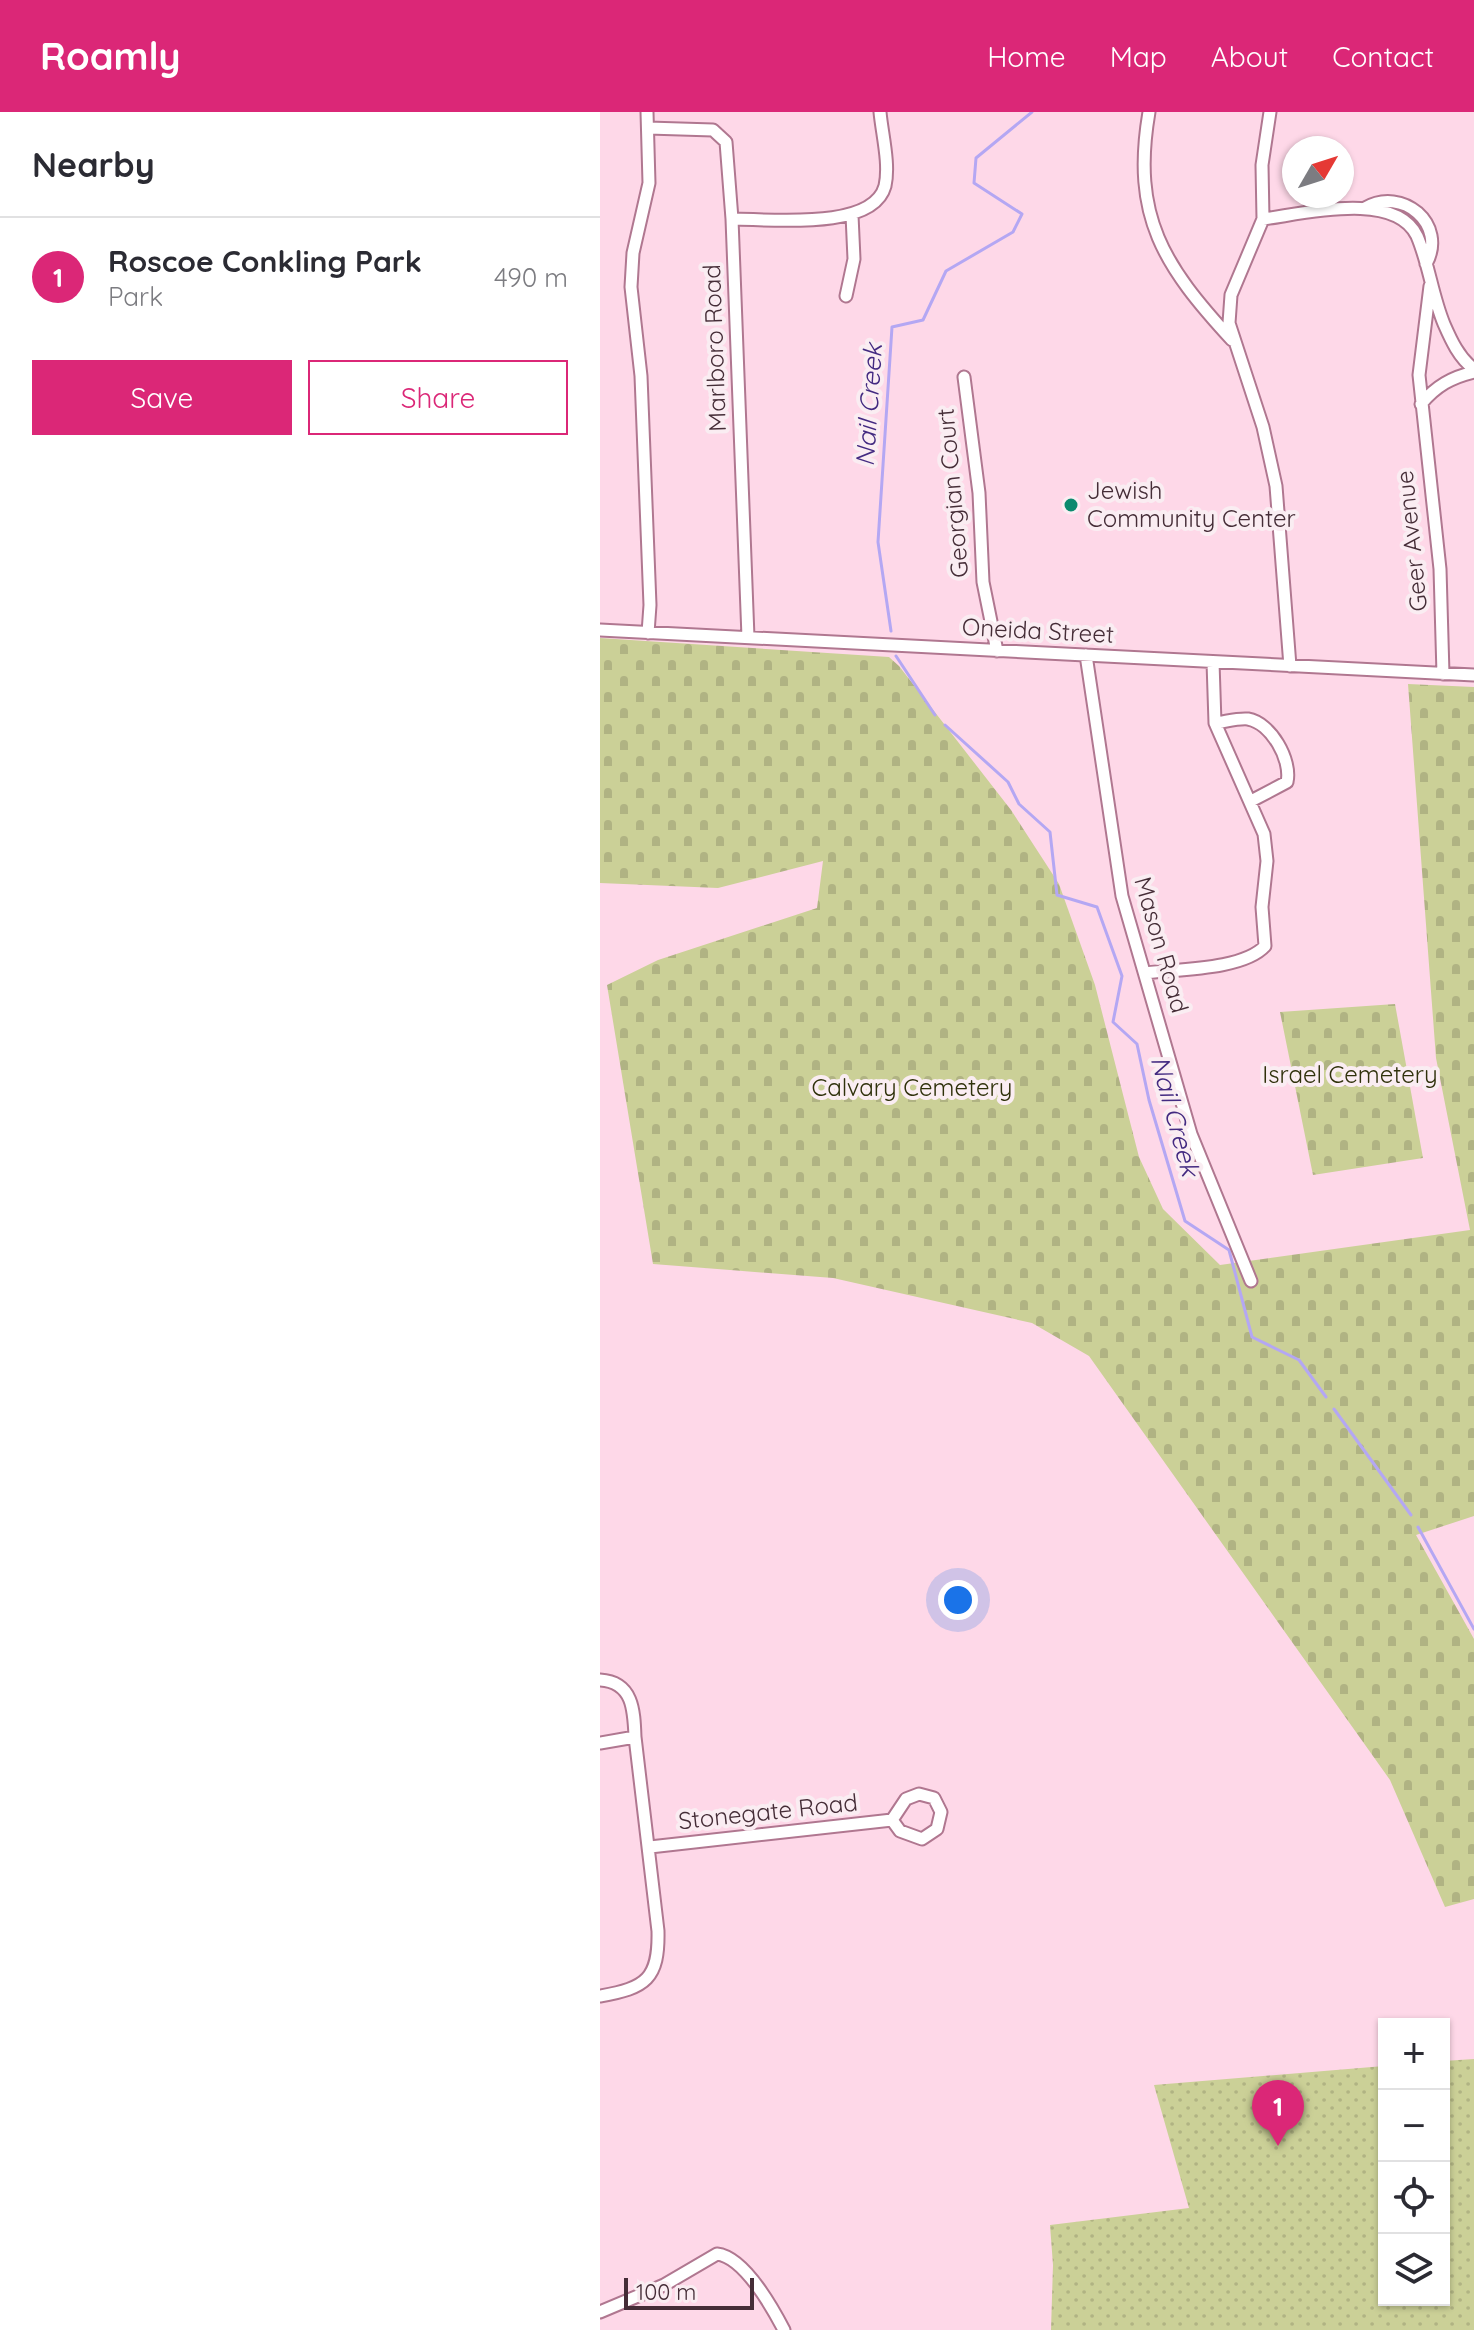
<!DOCTYPE html>
<html lang="en">
<head>
<meta charset="utf-8">
<style>
	:root { --surface:#fff; --page:#f7f7f7; --text:#2b2b33; --muted:#7c7c81; --line:#e1e1e2; --accent:#db2777 }
	body { margin:0; font-family:Quicksand,sans-serif; background:var(--page); color:var(--text) }
	.controls { position:absolute; right:24px; bottom:24px; display:grid; overflow:hidden; border-radius:0px; box-shadow:0 2px 6px #0004 }
	.controls button { width:72px; height:72px; display:grid; place-items:center; padding:0; border:0; border-bottom:2px solid var(--line); background:var(--surface); color:var(--text); font:40px sans-serif }
	.compass { position:absolute; left:682px; top:24px; width:72px; height:72px; border-radius:50%; background:var(--surface); box-shadow:0 2px 6px #0004; rotate:51deg }
	.scale { position:absolute; left:24px; bottom:20px; width:130px; box-sizing:border-box; padding-left:8px; border:4px solid #452d37; border-top:0; font-size:22px; line-height:28px; white-space:nowrap; color:#452d37; -webkit-text-stroke:6px #faedf2; paint-order:stroke }
	.you { position:absolute; left:358px; top:1488px; width:28px; height:28px; margin:-20px; border:6px solid #fff; border-radius:50%; background:#1a73e8; box-shadow:0 0 0 12px #1a73e833 }
	.badge { display:grid; place-items:center; width:52px; height:52px; border-radius:50%; background:var(--accent); color:#fff; font-size:26px; font-weight:700 }
	.pin { position:absolute; translate:-50% -66px; filter:drop-shadow(0 2px 4px #0008) }
	.pin::after { content:''; position:absolute; top:42px; width:28px; height:24px; background:inherit; clip-path:polygon(0 0,100% 0,50% 100%) }
	.list { margin:0; padding:0; list-style:none }
	h2 { display:flex; justify-content:space-between; align-items:center; height:104px; margin:0; padding:0 32px; font-size:34px }
	h2 small { font-size:26px; font-weight:400; color:var(--muted) }
	.list li { display:grid; grid-template-columns:52px 1fr auto; gap:24px; align-items:center; box-sizing:border-box; height:120px; padding:0 32px; border-top:2px solid var(--line) }
	.list b { display:block; font-size:30px; white-space:nowrap }
	.list p { margin:0; font-size:26px; white-space:nowrap; color:var(--muted) }
	.list em { font-size:26px; font-style:normal; color:var(--muted) }
	.actions { display:flex; gap:16px; padding:24px 32px }
	.actions a { flex:1; padding:18px 0; border:2px solid var(--accent); border-radius:0px; text-align:center; font-size:28px; color:var(--accent) }
	.actions .main { background:var(--accent); color:#fff }
	.icon { flex:none; width:44px; height:44px; fill:none; stroke:currentColor; stroke-width:2; stroke-linecap:round; stroke-linejoin:round }
	.map { position:relative; flex:none; width:874px; height:2218px; overflow:hidden }
	header { display:flex; align-items:center; gap:48px; box-sizing:border-box; height:112px; padding:0 40px; background:var(--accent); color:#fff }
	header strong { font-size:38px }
	nav { display:flex; gap:44px; margin-inline-start:auto; font-size:28px }
	main { display:flex }
	aside { flex:1; background:var(--surface) }
	.map>svg:first-child { display:block }
</style>
</head>
<body>
<header>
<strong>Roamly</strong>
<nav><a>Home</a><a>Map</a><a>About</a><a>Contact</a></nav>
</header>
<main>
<aside>
<h2>Nearby<small></small></h2>
<ul class="list">
<li><span class="badge">1</span><div><b>Roscoe Conkling Park</b><p>Park</p></div><em>490 m</em></li>
</ul>
<div class="actions"><a class="main">Save</a><a>Share</a></div>
</aside>
<div class="map">
<svg width="874" height="2218" viewBox="0 0 874 2218">
	<defs>
		<pattern id="grass-dots" width="8" height="8" patternUnits="userSpaceOnUse" patternTransform="scale(2)"><rect width="8" height="8" fill="#cbd097"/><path d="M2 2h.1M6 6h.1" fill="none" stroke="#b0b383" stroke-width="1.8" stroke-linecap="round"/></pattern>
		<pattern id="cemetery-stones" width="16" height="16" patternUnits="userSpaceOnUse" patternTransform="scale(2)"><rect width="16" height="16" fill="#cbd097"/><path d="M2 7V4a2 2 0 0 1 4 0v3zM10 15v-3a2 2 0 0 1 4 0v3z" fill="#b0b383"/></pattern>
	</defs>
	<rect width="100%" height="100%" fill="#fed8e8"/>
	<path fill="url(#grass-dots)" d="M874,1947v271h-423l2,-65 -3,-40 139,-17 -35,-123 230,-19v234h60v-239z"/>
	<path fill="url(#cemetery-stones)" d="M0,526l289,19 10,9 112,144 48,74 36,101 44,172 24,52 57,56 250,-35 -34,-172 -28,-374 66,3v829l-58,19 58,104v260l-29,8 -55,-127 -301,-424 -57,-33 -199,-45 -180,-14 -46,-279 51,-25 159,-52 6,-47 -105,27 -118,-5z
		M795,892l28,154 -110,17 -33,-163z"/>
	<g fill="none" stroke-linecap="round" stroke-linejoin="round">
		<path stroke="#b4a7f3" stroke-width="3" d="M291,519l-13,-89 14,-215 31,-7 23,-49 67,-39 9,-18 -48,-31 2,-25 56,-46
			M296,544l39,59
			M345,613l63,57 11,22 31,28 7,63 40,12 25,69 -9,46 24,22 12,56 36,121 44,29 23,87 47,23 27,37
			M734,1297l77,106
			M818,1415l56,102"/>
		<defs>
			<path id="minor" d="M47,0l2,71 -16,70 -2,34 10,89 9,229 -2,28
				M549,0c-18,105 15,154 83,228
				M670,0l-8,53 1,54 -32,76 -2,28 34,104 13,59 14,180
				M48,16l65,2 13,12 6,77 16,418
				M765,96c37,-22 83,16 61,56
				M132,107c38,0 141,12 153,-33 5,-22 -3,-52 -5,-74
				M663,107c40,-5 132,-29 154,17 12,28 15,59 27,88 7,16 15,34 30,45
				M830,174l-11,89 21,194 3,105
				M246,184l8,-37 -2,-44
				M364,265l15,116 4,89 14,69
				M821,292c15,-18 31,-27 53,-32
				M0,518l874,45
				M486,543l36,241 69,238 60,147
				M615,611c10,-1 22,-5 33,-4 23,4 44,41 39,63l-36,19
				M545,861c32,-4 98,-3 120,-27l-3,-39 5,-46 -3,-27 -49,-111 -2,-61
				M0,1568c33,2 34,30 35,57l-35,6
				M319,1682l15,4 7,14 -4,17 -15,10 -22,-8 -8,-11 14,-21z
				M50,1735l242,-27
				M0,1884c46,-8 59,-17 58,-65l-23,-194
				M0,2200l64,-27 53,-31c27,3 55,53 67,76"/>
		</defs>
		<use href="#minor" stroke="#b07790" stroke-width="15"/>
		<use href="#minor" stroke="#fff" stroke-width="11"/>
	</g>
	<circle fill="#0a8a6e" stroke="#faedf2" stroke-width="3" cx="471" cy="393" r="8"/>
	<g text-anchor="middle" stroke-width="8" stroke-linejoin="round" paint-order="stroke">
		<g font-size="24" fill="#452d37" stroke="#faedf2">
			<text transform="translate(115 236) rotate(-92)" y="8">Marlboro Road</text>
			<text transform="translate(353 381) rotate(-95)" y="8">Georgian Court</text>
			<text transform="translate(812 429) rotate(-96)" y="8">Geer Avenue</text>
			<text transform="translate(438 519) rotate(3)" y="8">Oneida Street</text>
			<text transform="translate(561 833) rotate(74)" y="8">Mason Road</text>
			<text transform="translate(168 1700) rotate(-6)" y="8">Stonegate Road</text>
		</g>
		<g font-size="24" fill="#452d37" stroke="#faedf2" text-anchor="start">
			<text x="487" y="387">Jewish<tspan x="487" dy="28">Community Center</tspan></text>
		</g>
		<g font-size="24" fill="#2f310b" stroke="#faedf2">
			<text x="750" y="971">Israel Cemetery</text>
			<text x="312" y="984">Calvary Cemetery</text>
		</g>
		<g font-size="26" font-style="italic" fill="#432a81" stroke="#faedf2">
			<text transform="translate(269 293) rotate(-86)" y="9">Nail Creek</text>
			<text transform="translate(575 1004) rotate(75)" y="9">Nail Creek</text>
		</g>
	</g>
</svg>
<div class="controls">
<button>+</button>
<button>−</button>
<button><svg class="icon" aria-label="locate" viewBox="0 0 24 24"><circle cx="12" cy="12" r="6"/><path d="M12 2v4M12 18v4M2 12h4M18 12h4"/></svg></button>
<button><svg class="icon" aria-label="layers" viewBox="0 0 24 24"><path d="M12 4l9 5-9 5-9-5zM3 14l9 5 9-5"/></svg></button>
</div>
<svg class="compass" viewBox="-18 -18 36 36"><path d="M0-13l5 13h-10z" fill="#e53935"/><path d="M0 13l5-13h-10z" fill="#7c7c81"/></svg>
<div class="scale">100 m</div>
<div class="you"></div>
<div class="pin badge" style="left:678px;top:2034px">1</div>
</div>
</main>
</body>
</html>
